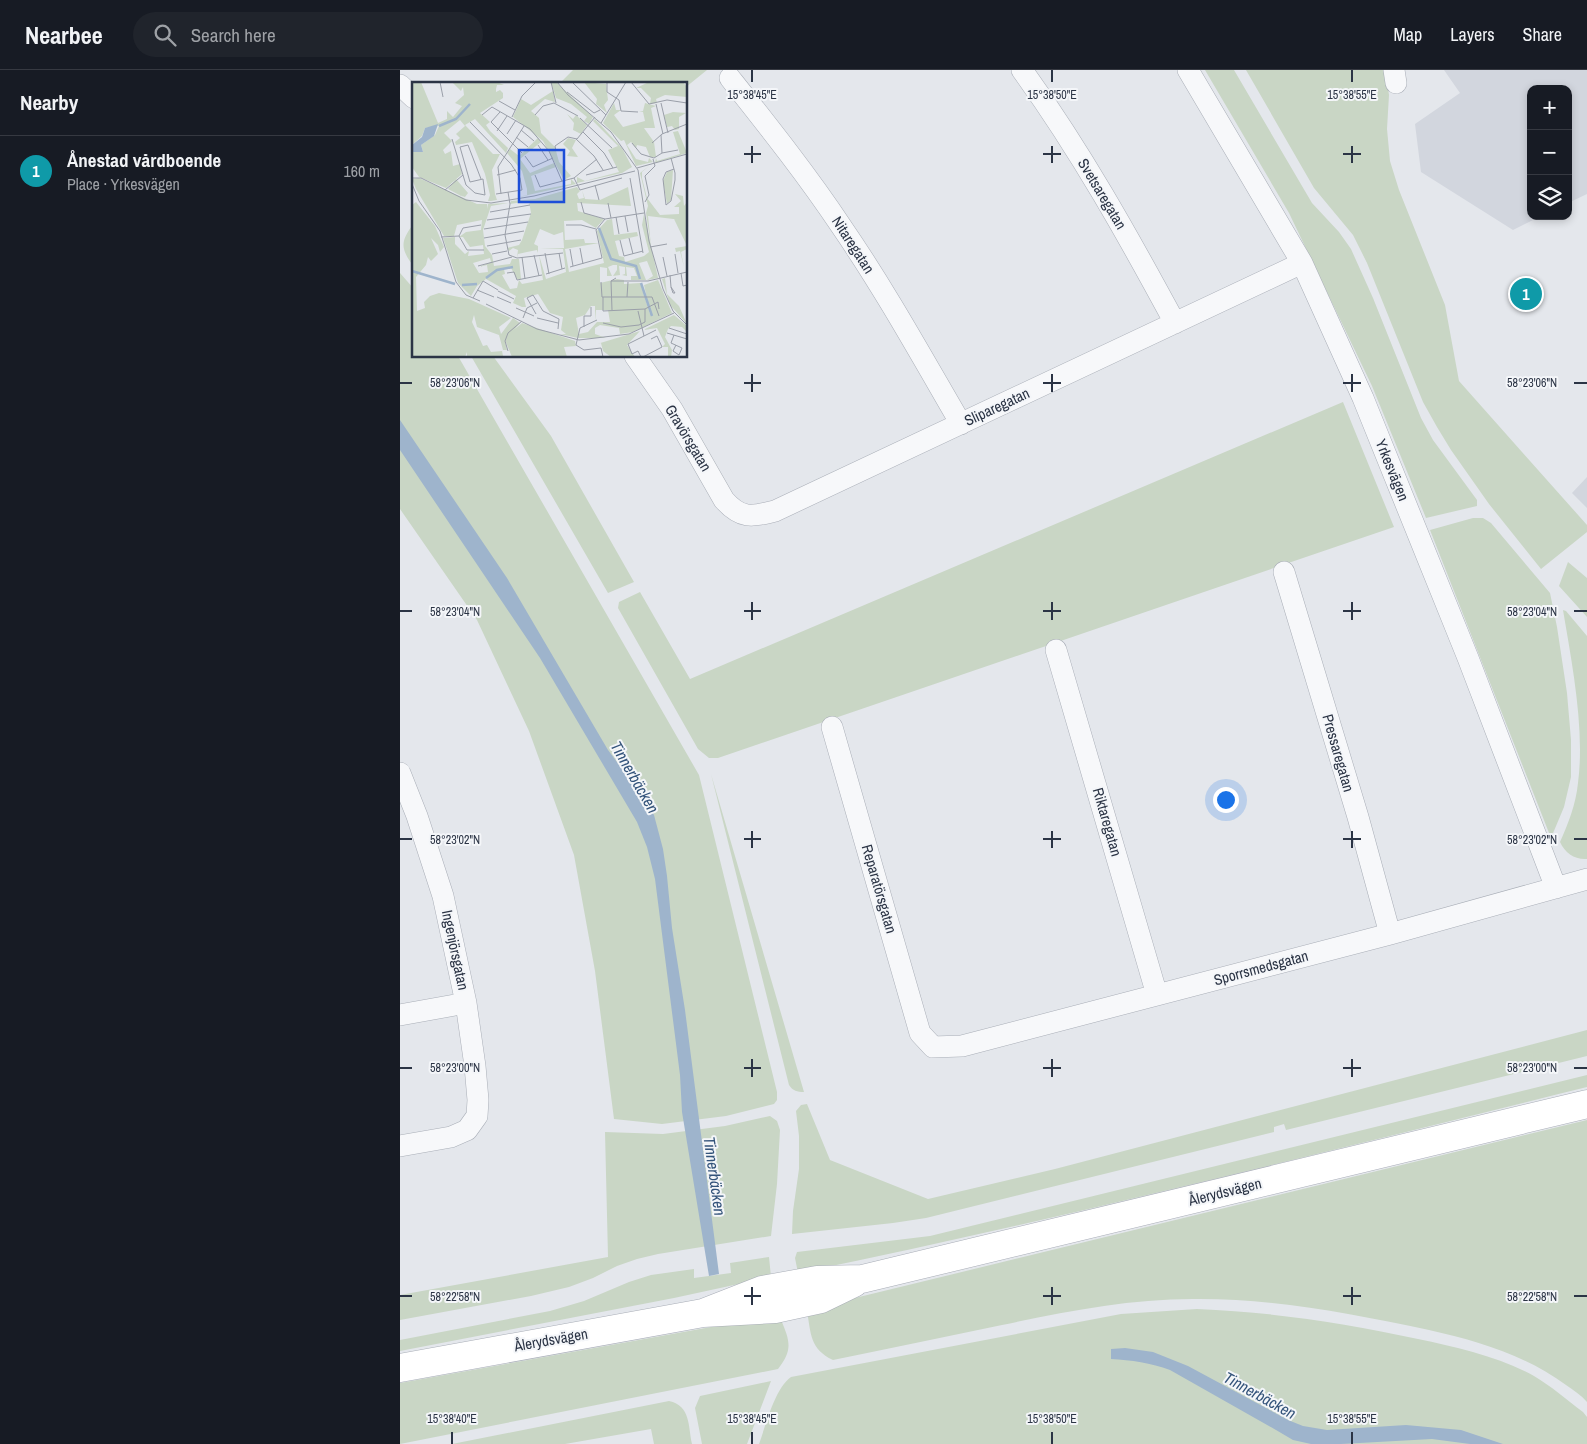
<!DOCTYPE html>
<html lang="en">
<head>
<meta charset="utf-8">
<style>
	:root { --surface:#171b24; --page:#20242c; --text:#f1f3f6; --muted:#9ea1a6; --line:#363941; --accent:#d2485c }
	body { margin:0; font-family:"Archivo Narrow",sans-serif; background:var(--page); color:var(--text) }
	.controls { position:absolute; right:15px; top:15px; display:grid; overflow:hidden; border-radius:10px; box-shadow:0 2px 8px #0003 }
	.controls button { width:45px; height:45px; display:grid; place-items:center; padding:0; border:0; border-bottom:1px solid var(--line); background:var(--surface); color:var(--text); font:25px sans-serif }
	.you { position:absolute; left:825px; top:729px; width:18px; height:18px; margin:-12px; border:4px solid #fff; border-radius:50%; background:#1a73e8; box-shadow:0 0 0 8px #1a73e833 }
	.badge { display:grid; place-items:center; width:32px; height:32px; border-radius:50%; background:var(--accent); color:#fff; font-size:16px; font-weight:700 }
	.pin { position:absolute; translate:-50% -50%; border:2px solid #fff; box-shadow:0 1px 5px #0006 }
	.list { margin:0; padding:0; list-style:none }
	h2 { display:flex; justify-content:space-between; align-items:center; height:65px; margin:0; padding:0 20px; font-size:21px }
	h2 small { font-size:16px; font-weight:400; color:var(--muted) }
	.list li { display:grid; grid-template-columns:32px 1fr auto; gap:15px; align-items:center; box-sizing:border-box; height:70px; padding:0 20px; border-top:1px solid var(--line) }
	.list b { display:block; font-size:19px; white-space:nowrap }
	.list p { margin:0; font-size:16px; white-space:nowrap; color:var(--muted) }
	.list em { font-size:16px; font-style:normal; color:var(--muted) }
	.icon { flex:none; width:28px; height:28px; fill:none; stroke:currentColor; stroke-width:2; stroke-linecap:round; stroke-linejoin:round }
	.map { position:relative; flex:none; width:1187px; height:1374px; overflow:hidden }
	header { display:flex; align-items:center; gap:30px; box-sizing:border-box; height:70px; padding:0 25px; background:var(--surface); border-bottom:1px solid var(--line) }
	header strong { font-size:24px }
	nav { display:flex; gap:28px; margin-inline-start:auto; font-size:18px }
	.search { width:350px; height:45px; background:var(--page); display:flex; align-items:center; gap:12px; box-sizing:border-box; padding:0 18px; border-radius:28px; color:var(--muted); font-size:19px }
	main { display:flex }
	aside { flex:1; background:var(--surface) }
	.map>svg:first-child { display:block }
</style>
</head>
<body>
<header>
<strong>Nearbee</strong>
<div class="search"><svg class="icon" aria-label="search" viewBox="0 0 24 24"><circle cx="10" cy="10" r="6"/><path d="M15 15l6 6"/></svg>Search here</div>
<nav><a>Map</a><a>Layers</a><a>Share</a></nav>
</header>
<main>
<aside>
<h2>Nearby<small></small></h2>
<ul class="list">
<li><span class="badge" style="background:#0f9aa8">1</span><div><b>Ånestad vårdboende</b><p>Place · Yrkesvägen</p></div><em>160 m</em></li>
</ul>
</aside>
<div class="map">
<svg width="1187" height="1374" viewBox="0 0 1187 1374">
	<rect width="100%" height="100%" fill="#e4e7ec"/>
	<path fill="#d2d6de" d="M1044,0h143v124l-19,9v-114h-37v127h10l-28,14 -92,-58 -6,-48 45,-31z
		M1187,407v31l-15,-15z"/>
	<path fill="#c9d6c5" d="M173,0h134l-21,17v-3h-127z
		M805,0h29l78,133 27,29 12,17 22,49 48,120 12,22 44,60v6l-51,12 -54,-132 -83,-173z
		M846,0h139l4,25 -2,34 3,32 9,29 46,115 14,76 128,144v7l-46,37 -52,-65 -38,-54 -14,-23 -14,-25 -56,-139 -14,-28 -39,-47z
		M14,153v44c-14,-19 -14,-25 0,-44z
		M0,203l14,16v67h44l241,419 78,317v8l-3,4 -48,12 -64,8 -48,-5 -19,-148 -21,-116 -45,-124 -52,-111 -77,-111z
		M71,286h22l58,80 83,146 -26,11z
		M943,332l51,125 -676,231h-9l-11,-9 -80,-141 1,-6 21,-10 50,87z
		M1073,448h10l8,5 59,70 7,34 10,66 4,47v37l-7,30 -13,31 -121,-308z
		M1168,492l19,16v39l-28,-31z
		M1163,540l3,1 21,25v223c-12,1 -22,-6 -27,-17 8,-18 16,-38 18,-59 7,-54 -6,-119 -15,-173z
		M311,704l93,318c-7,0 -11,-1 -15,-7z
		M1187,960v26l-301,74 -2,-6 -10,3v5l-348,86 -33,5 -101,11 1,-23 6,-42v-33l-3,-25 5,-6 6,-1 23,56 98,39 127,-30z
		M1187,1005v12c-262,65 -524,132 -789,186l-3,-15 2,-6 133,-16z
		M370,1046l7,5 3,9 -3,54 -6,52 -113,18 -21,5 -20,7 -24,12 -24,9 -38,9 -131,24v-25l208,-38 -3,-125 58,2 62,-8z
		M1187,1050v282c-6,-7 -14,-12 -21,-17 -41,-30 -88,-44 -137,-55 -76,-16 -152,-31 -229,-31 -67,-1 -132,12 -198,26 -56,12 -112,23 -169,35 -23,-11 -22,-26 -26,-49l15,-5z
		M369,1187l2,20 -97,21 -274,53v-11l150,-29 34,-10 45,-19 22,-7 43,-6v9l37,-5 -1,-10z
		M797,1239c75,3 148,14 221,30 38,8 82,18 116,37 17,10 33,24 49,36l4,5v27h-828c7,-19 16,-56 32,-67l330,-63z
		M367,1247l14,3c9,21 12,30 -3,49l-378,75v-61z
		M371,1311l-24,63h-45l-7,-36 5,-12z
		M269,1331c22,5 19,25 23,43h-38l-3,-15 -86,15h-113z"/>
	<path fill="#9eb4cc" d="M0,350l107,158 101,172 32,43 14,22 9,34 4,27 5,52 13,82 34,264 -10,2 -27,-164 -2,-37 -25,-196 -8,-32 -10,-25 -97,-164 -140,-208z
		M725,1278l28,4 35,14 100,54 15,6 24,4 79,-5 55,5 42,14h-33l-38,-5 -91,5h-30l-18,-4 -17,-10 -106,-60c-19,-7 -39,-10 -59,-11v-10z"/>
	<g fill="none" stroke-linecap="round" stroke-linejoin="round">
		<defs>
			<path id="minor" d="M622,0c58,80 106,166 153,253
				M788,0l114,193 61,135 105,260 88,230
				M994,0l2,13
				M330,8c38,48 77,97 111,148 44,64 81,131 120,198
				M0,15l14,13
				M235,286l37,53 52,91c17,19 27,17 51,11l527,-248
				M884,502l74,245 32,117
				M656,580l101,345
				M432,657l88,306 13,14 29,-1 428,-112 197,-55
				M0,703l17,43 26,80 23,107 9,63 3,34 -1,16 -10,14 -16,7 -51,9
				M0,945l66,-12"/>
			<path id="secondary" d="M303,1243l59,-23 55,-10 45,-1 725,-175
				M0,1298l303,-55 72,-4 46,-10 33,-16"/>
		</defs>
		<use href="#minor" stroke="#a9aeb7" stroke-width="22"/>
		<use href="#secondary" stroke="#a9aeb7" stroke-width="29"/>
		<use href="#minor" stroke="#f7f8fa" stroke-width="21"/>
		<use href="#secondary" stroke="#fff" stroke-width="28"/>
	</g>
	<path fill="none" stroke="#2b3445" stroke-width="2" d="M352,0v12M652,0v12M952,0v12M352,76v17M652,76v17M952,76v17M344,84h17M643,84h18M943,84h18M352,304v18M652,304v18M952,304v18M0,313h12M344,313h17M643,313h18M943,313h18M1174,313h13M352,532v18M652,532v18M952,532v18M0,541h12M344,541h17M643,541h18M943,541h18M1174,541h13M352,761v17M652,761v17M952,761v17M0,769h12M344,769h17M643,769h18M943,769h18M1174,769h13M352,989v18M652,989v18M952,989v18M0,998h12M344,998h17M643,998h18M943,998h18M1174,998h13M352,1217v18M652,1217v18M952,1217v18M0,1226h12M344,1226h17M643,1226h18M943,1226h18M1174,1226h13M52,1362v12M352,1362v12M652,1362v12M952,1362v12"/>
	<g text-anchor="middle" stroke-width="4" stroke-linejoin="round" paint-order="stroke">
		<g font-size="15" fill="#2b3445" stroke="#f4f6f9">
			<text transform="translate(702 124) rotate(59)" y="5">Svetsaregatan</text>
			<text transform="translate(453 175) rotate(57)" y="5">Nitaregatan</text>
			<text transform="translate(597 337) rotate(-25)" y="5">Sliparegatan</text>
			<text transform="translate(288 368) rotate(59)" y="5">Gravörsgatan</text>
			<text transform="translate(992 400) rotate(68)" y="5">Yrkesvägen</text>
			<text transform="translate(938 683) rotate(74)" y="5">Pressaregatan</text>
			<text transform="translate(707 752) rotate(74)" y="5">Riktaregatan</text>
			<text transform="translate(479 819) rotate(74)" y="5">Reparatörsgatan</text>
			<text transform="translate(55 880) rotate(78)" y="5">Ingenjörsgatan</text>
			<text transform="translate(861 898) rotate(-15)" y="5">Sporrsmedsgatan</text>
			<text transform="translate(825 1122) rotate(-14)" y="5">Ålerydsvägen</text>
			<text transform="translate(151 1270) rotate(-10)" y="5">Ålerydsvägen</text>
		</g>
		<g font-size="16" font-style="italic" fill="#33537a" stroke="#f4f6f9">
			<text transform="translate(235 707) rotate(60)" y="6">Tinnerbäcken</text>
			<text transform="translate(315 1106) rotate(82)" y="6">Tinnerbäcken</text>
			<text transform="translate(860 1325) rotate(29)" y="6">Tinnerbäcken</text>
		</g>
	</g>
	<g transform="translate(12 12)">
		<rect width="275" height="275" fill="#e4e7ec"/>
		<path d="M0,0h9l17,41 9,-4v-8l6,6 9,-11 -7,-3 9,-8 -1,-8 -2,4 -9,-9h45l7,3h-7l-1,4v3l4,-2 3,3v5l-23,15 10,9 -4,3 4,6 18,17 -2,5 -31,-34 -10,6 28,29h7l-8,16 3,24 2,6 11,-2 -17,3h-3l2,-6 -5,-21 -13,-32 -16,3 -1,-3 5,-4 -4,-4 9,-8 -5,-6 -16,13 8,8 -9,9 2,4 6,-3 2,15 7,-2 2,10 -16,14 -27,-11 -7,-10v-15h11l-2,-7 14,-10 4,-9 -14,2 -3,8 -10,9zM139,0h5l37,35 -4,7 -5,-3 3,-4 -16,-13 -15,-6zM172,0l22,2 2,16 -4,5 3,8 -11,-9 1,-5zM237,0h34l4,5v10l-22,-2 -9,4 1,4 -7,1 1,-6 -10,-10h-5zM141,9l2,11 -10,-3 -14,12 8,7 2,15 14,14 4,15 12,14 -7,4 -21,-39 -30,-24 8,-18 10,6zM202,21l2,7h5l-7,5 9,12 22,-6 -2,-9 -4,-1h4l2,-8 11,3 -5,2 4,20h-11l10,14 2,15h-6l-4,-10 -9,-2 -1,3 -5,-6 -4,3 9,14 12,3 1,-4 4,4 -17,4 -12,-26 -3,1 -18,-18zM261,30l13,1 -7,4v12l-4,1 -3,-4 -5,1 -3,-12zM155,32l6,5 3,-4 11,10 -6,9 -8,-4 1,-7zM183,37l27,29 10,19 -10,6 -45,10v-6l8,4 34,-9 -11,-22 10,-4 -25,-25zM266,49l9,22 -32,10 1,-5 1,3 23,-7 -7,-22zM126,56l3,4 -21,17 10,14 24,-10 2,4 -25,9 4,15 36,-7v-5l5,5 -65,15 16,-4v-6l-5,-18 -15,-18 3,-4 9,7zM156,56l8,2 -4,8 6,9 -11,-1 3,-5 -7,-7zM237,84l-7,6v6l5,20 13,17 19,-1v-7h-5l7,-6 -6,-7 8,2 1,10 3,-4v47l-6,3 3,15 -4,-16 -4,1 -1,-4 12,-2 -13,-27 8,1 -34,-4 3,30 -5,-33 2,-7 -8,-33zM261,88l-2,30 -4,4 -4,-23 4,-9zM7,96l58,26h10v5l1,-5 20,-1 -17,3 -8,24 2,16 7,9 2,11 16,-2 2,-5h7l2,20h-4l-6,-11 -7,1 1,5 -3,1 8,14 7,-1 2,-8 3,4 21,-4 -4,-25 7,24 20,-7 -3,-23h-23l24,-1 -1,-16 -9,3 -14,-6 -6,15 4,2v7l-1,-3 -10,2 -9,2 -1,4 1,-8 -5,-2 -4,3 -2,-3 12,-3 3,-5 9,-27 -2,-12 -19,3 1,-3 24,-2 42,-12 3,4 -3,3 2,5 5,-1 -2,-8 3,9 15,1 28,-13 3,19 -54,-3 1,8 26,8 -8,9 -14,-8 -18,1 1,19 19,-1 1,4h14l-34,6 4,23 35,-9 -7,-32 10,-11 5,-1 2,16 23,-3 1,4 -23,5 4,15 5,1 1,5 19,-6 5,-4 -7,-27 2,-11 14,64 -11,2 6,-4 -6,-15 -8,2 7,17h-15v-4h6l-3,-8 -8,-1 1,9 -5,-1 3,-1v-7l-6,-1 1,9 -7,1 4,-6v-5h-4l-5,2 4,9h-8h3v-8l-7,-1v16l17,-4 7,1v4l16,-1 11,34 -7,-32 14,-5 14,33 -39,19 -13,2 -1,-6 -19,-3 -5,3v6l11,4h-28l-18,-4h6l-5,-4 2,-13 -13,-4 -12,-19 -14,4 2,9h-4l-9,-4 3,-7 -30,-17 -9,7 -6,10 -13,-13 -15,-45 12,-1v7l10,10 4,-3 -1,5 16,-2 -1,-9 -13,2 -7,-10h-4l7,-5 15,-2 1,-10 -25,5 -3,11h-10l-28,-47 -4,-10zM78,176l1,4 -12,5 8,-2 1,7 -9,1 -6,-10zM179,224h4v15l1,-11h12l2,12h-13l-9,10 -9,2 -3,-16 9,-3zM44,97l12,14 -3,4 -6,-2 8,4 -19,-10zM4,120l19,24 9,21 -4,5 -2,-7 -7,-7 7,16 -7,7 -3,-4 -2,8 -10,12 1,34 8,-3 -1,-6 6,-6 9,-3 30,6 42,19 -12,9 2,7 12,-16 7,5 -5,6 7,-6 53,18 1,5 -12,1 3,10h-55l-7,-17 2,10h-4l-4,-15 -22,-8 -3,-12 -2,7 11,24 4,-1 4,7 11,-1 1,5 -36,1v-5l-2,5h-53v-152zM253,196l2,16 12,12 8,18 -17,-19 -8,-26zM262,233l13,11v6l-5,-5 -11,-1 -3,3 -3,8 7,13 -1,7h-3v-10h-6l3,-3 -8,-16 -14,2zM228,249l-13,14 8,12h-24l-8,-6 -2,-8 -4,1z" fill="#c9d6c5" fill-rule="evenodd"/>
		<path d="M26,42l-4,12 -13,9 2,7h-11v-7l10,-8 3,-9z" fill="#9eb4cc"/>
		<path fill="none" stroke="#9eb4cc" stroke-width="2.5" d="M27,44l17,-7 14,-15M187,146l12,31 25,7 4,13M0,189l43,13M74,196l11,-8 16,-3M229,201l11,33M50,203l15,-1"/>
		<path fill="none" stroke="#9a9fa9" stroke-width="1" d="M28,0l3,15M139,0l5,21M145,0l11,13 43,37 27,38M160,0l34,33M195,0v10l12,8 2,11 17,1M219,0l18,22 18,-4 20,3M155,10l27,21 6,-3M87,19l16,9M249,21l7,30M244,22l7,30M88,30l-9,10 31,31M70,33l10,-8 38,22 19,22 13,30M123,33l8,-9 11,-3 24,13M100,35l10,-21 14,-14M168,36l32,30M58,40l41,42 9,14 2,12 -26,4M189,41l25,-41M109,48l13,11M85,49l10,-15M171,50l21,21 9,15M95,52l9,-14M104,55l12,10M40,57l14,46 9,8 10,2 -2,-16 -13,3 -10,-35 8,-2 13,34M164,57l18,17 9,14M220,61l9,11 13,4 8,-5 -1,-18M240,61l10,-9 25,-10M126,63l10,15M144,69l-1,-5 13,-9 9,2 18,-22M250,71l16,-3M113,74l8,11 20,-9M259,76l4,15v7l-4,21 -5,4 -3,-26 3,-7 8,-3M225,86l50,-14M226,88l11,71 14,48 10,22 14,14M85,93l19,-5M123,93l5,12 34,-9 23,-19M174,93l31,-8M0,96h9l45,22 25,3 43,-7 101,-25M162,96l6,12 42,-12M218,96l13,75M0,102l7,17 21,30 16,51 10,13 14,6M183,103l4,15M33,108l18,-15M96,110l2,12 -5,31 4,20 8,3 46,-5M89,112l-3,-27 26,-41M169,120l3,11 21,6 39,-6M233,120l4,-7 -4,-19 10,-10 -2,-7M196,121l3,15M78,130l40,-7M213,134l3,16M204,135l3,17M75,138l44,-6M69,143l-18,3 -4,8 8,14h17M154,143h15l15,4M72,147l44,-7M29,155l18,-1M72,156l40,-7M217,156l4,16M208,158l4,16 19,-5M75,164l34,-6M238,165l17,-3M168,166l3,16M158,167l3,17M133,171l4,21M147,171l3,16M80,172l15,-3M263,172l3,19M122,173l5,21M110,175l3,22M251,175l4,19M66,184l34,-9M158,185l32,-9 -6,-28 9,-11M95,191l7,-1 3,8 25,-5M269,191l2,13 4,-1M134,192l19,-6M258,193l1,12 2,6h2l-4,-6M204,196l-5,3h37l39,-9M199,199l1,29M189,200l1,15h50l7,19M65,208l17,7M86,209l16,8M85,215l14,6M191,215v14l42,-2 13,-7 1,7M215,215l1,-15M61,216l10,-17 15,9M74,222l51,25 42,11 50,-6 45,-21M104,226l18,8M226,229l6,25M124,232l-9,-16 6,-3 10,16 16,8 -1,10M111,236l4,-10 10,-5M125,236l21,5M185,238l-17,8 -4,17 8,5 17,-2 2,9M191,241l18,4 18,-2 6,-3v-13M172,245v-11h7v-9M257,246l18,6M255,251l20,6M262,253l-3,8 11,5 -3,7 -6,-4 3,-6M96,269l-3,-10 3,-8 14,-12M229,275l-3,-6 -6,3 -4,-10 28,-14M231,275l19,-10 -5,-11 -6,3"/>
		<path fill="#1d4ed8" fill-opacity="0.15" stroke="#1d4ed8" stroke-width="2.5" d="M107,68h45v52h-45z"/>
		<rect width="275" height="275" fill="none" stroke="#2b3445" stroke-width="2.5"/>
	</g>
	<g font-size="12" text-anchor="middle" fill="#2b3445" stroke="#f4f6f9" stroke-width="4" stroke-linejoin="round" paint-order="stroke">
		<text x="352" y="29">15°38'45"E</text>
		<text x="652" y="29">15°38'50"E</text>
		<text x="952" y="29">15°38'55"E</text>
		<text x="55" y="317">58°23'06"N</text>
		<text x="1132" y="317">58°23'06"N</text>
		<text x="55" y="546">58°23'04"N</text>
		<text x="1132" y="546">58°23'04"N</text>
		<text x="55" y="774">58°23'02"N</text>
		<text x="1132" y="774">58°23'02"N</text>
		<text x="55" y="1002">58°23'00"N</text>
		<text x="1132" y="1002">58°23'00"N</text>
		<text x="55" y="1231">58°22'58"N</text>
		<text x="1132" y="1231">58°22'58"N</text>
		<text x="52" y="1353">15°38'40"E</text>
		<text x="352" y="1353">15°38'45"E</text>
		<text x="652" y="1353">15°38'50"E</text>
		<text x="952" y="1353">15°38'55"E</text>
	</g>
</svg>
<div class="controls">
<button>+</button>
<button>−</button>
<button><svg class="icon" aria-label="layers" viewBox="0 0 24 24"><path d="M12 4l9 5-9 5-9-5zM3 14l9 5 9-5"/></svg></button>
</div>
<div class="you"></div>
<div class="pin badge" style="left:1126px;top:224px;background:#0f9aa8">1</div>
</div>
</main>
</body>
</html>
